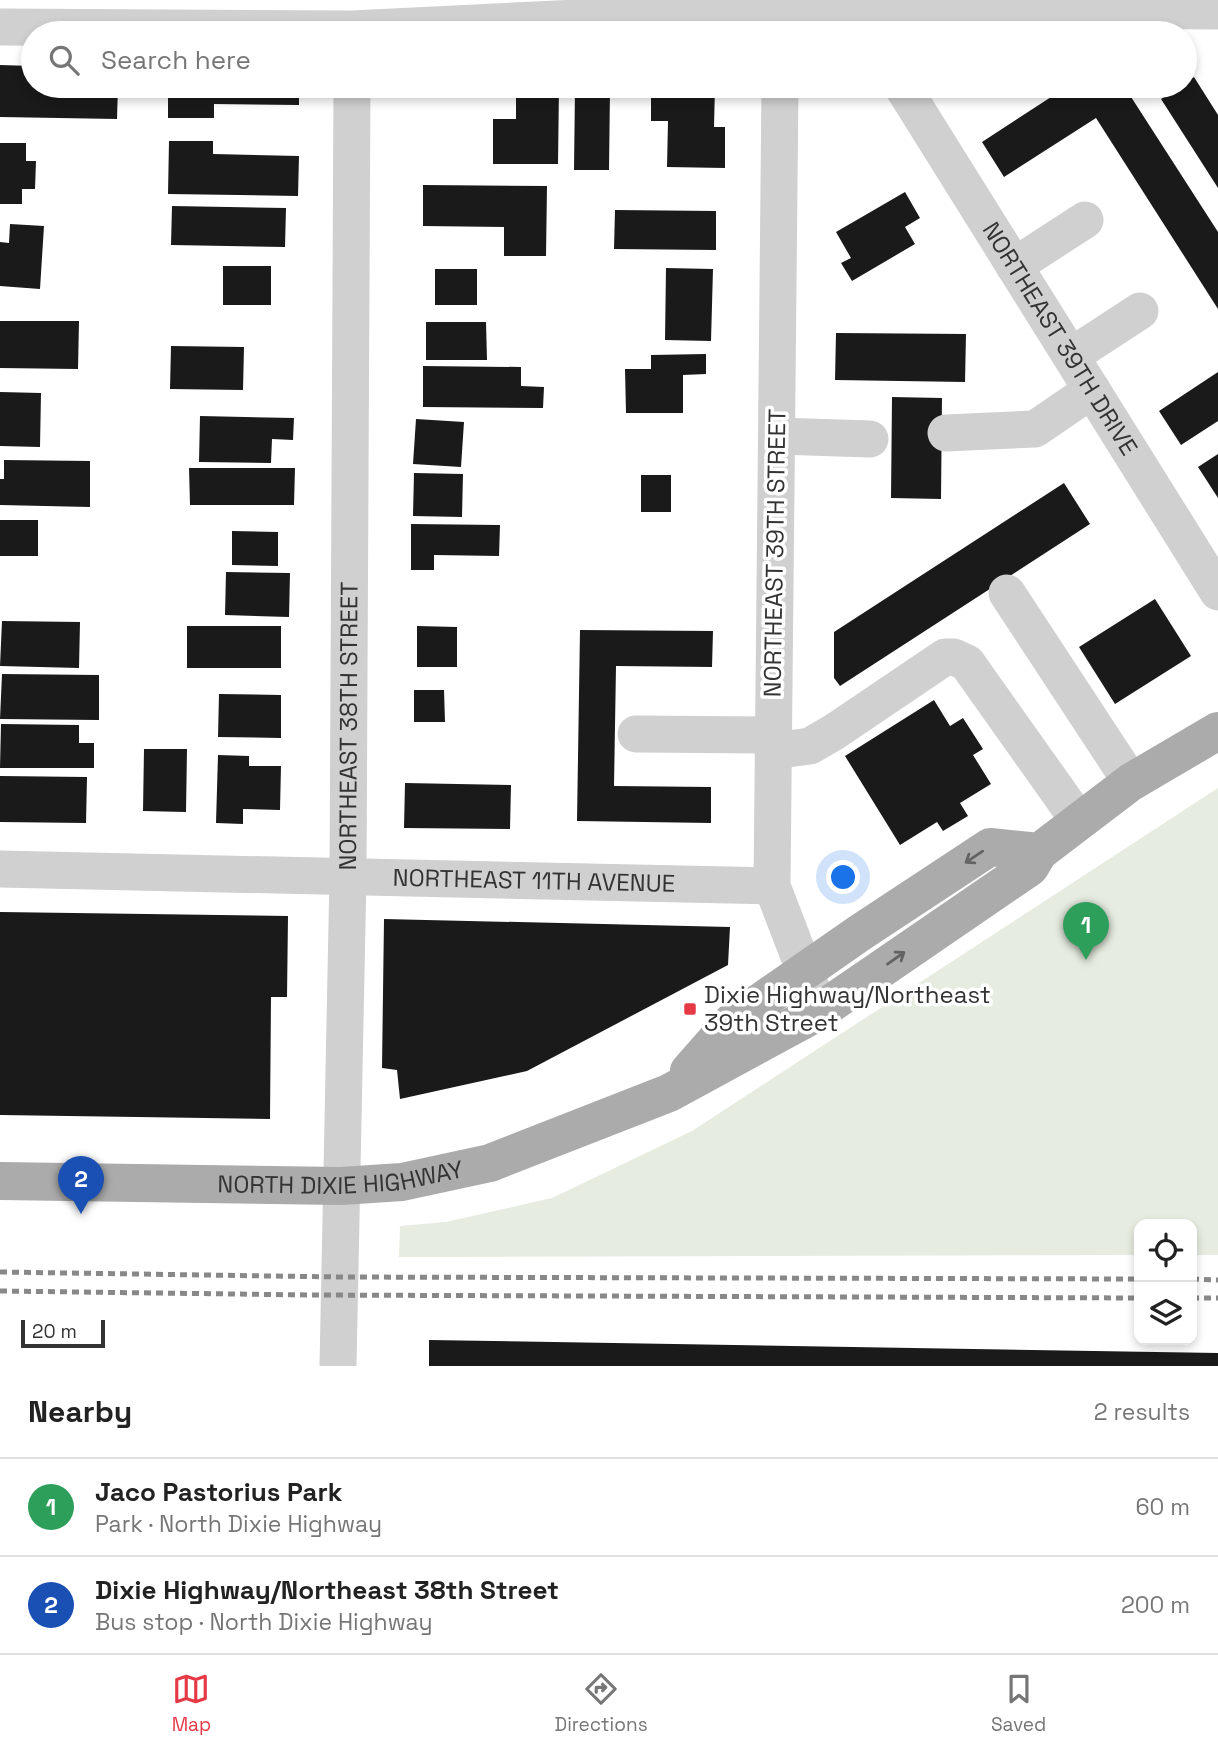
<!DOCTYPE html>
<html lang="en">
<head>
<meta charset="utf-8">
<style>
	:root { --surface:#fff; --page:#f6f6f6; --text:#222; --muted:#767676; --line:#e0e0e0; --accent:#e63946 }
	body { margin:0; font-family:"Space Grotesk",sans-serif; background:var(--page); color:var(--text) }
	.controls { position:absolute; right:21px; bottom:21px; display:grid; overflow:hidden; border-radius:14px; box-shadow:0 4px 10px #0003 }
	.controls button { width:63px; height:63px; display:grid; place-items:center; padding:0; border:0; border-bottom:2px solid var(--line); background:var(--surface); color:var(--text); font:35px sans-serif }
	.scale { position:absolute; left:21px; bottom:18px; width:84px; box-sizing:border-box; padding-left:7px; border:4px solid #333; border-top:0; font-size:19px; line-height:24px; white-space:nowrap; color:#333; -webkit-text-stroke:5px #fff; paint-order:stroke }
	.you { position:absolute; left:844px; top:878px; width:24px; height:24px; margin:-18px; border:5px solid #fff; border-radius:50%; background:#1a73e8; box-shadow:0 0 0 10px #1a73e833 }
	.badge { display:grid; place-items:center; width:46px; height:46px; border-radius:50%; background:var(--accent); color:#fff; font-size:23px; font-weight:700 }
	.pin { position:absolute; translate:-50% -58px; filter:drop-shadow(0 2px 4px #0008) }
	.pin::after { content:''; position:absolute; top:37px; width:24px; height:21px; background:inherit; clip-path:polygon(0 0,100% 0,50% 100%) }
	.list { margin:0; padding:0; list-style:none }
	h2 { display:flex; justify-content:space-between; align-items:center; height:91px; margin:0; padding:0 28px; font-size:30px }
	h2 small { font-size:23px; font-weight:400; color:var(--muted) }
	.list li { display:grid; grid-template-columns:46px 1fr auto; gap:21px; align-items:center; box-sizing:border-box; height:98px; padding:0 28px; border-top:2px solid var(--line) }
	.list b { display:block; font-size:26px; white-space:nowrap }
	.list p { margin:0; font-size:23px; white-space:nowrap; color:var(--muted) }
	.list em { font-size:23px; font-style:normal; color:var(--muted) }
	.icon { flex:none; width:38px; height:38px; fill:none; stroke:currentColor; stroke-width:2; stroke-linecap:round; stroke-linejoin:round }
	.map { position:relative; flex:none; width:1218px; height:1366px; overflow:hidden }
	.search { position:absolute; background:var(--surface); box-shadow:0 4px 10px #0003; left:21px; right:21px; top:21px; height:77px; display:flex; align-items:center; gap:18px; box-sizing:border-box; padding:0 24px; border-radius:38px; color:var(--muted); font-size:26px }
	.sheet { height:287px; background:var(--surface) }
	nav { display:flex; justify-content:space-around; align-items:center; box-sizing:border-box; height:98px; border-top:2px solid var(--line); background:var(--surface); font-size:19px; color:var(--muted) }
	nav a { display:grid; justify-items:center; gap:4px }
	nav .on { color:var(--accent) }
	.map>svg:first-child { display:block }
</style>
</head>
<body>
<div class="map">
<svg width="1218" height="1366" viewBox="0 0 1218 1366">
	<rect width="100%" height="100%" fill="#fff"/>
	<path fill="#e6ecdf" d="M1218,788v467h-26v-31h-53v31l-740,2 1,-31 46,-4 106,-24 140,-67z"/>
	<path fill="#1a1a1a" d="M0,65l33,1v20h85l-1,33 -117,-2z
		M1194,77l24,38v73l-57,-89 20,-13h4v-3z
		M168,86h131v19l-85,-1v14h-46z
		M516,86h43l-1,78h-65v-45h23z
		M651,86h64l-1,41h11v41l-58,-1 1,-46h-17z
		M1068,86h56l94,146v77l-122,-191 -92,59 -22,-35z
		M575,88l35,1 -1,81h-35z
		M169,141h44v13l86,2 -1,40 -130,-2z
		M0,143h26v18h10l-1,28h-13v15h-22z
		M423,185l124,1 -1,70h-42v-29l-81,-1z
		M905,192l15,26 -15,9 10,17 -63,37 -11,-18 10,-5 -15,-26z
		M172,206l114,2 -1,39 -114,-2z
		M615,210l101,1v39l-102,-1z
		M10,224l34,2 -4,63 -40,-3v-44l9,1z
		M223,266h48v39h-48z
		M666,268l47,1 -2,72 -46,-1z
		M435,269h42v36h-42z
		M0,321h79l-1,48 -78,-1z
		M426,322h60l1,38h-61z
		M836,333l130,1 -1,48 -130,-2z
		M171,346l73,1 -1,43 -73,-1z
		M706,354v20l-23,1v38h-57l-1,-44h26v-14z
		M423,366l98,1v19l23,1 -1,21 -120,-1z
		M1218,372v49l-37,24 -22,-34z
		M0,392l41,1 -1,54 -40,-1z
		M892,397l50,1 -1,101 -50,-1z
		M200,416l94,2 -1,22 -21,-1 -1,24 -72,-1z
		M416,419l48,3 -3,45 -48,-3z
		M1218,454v44l-20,-31z
		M4,460l86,1v46l-90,-2v-26h4z
		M189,468h106l-1,37h-104z
		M414,473l49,1 -1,43 -49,-1z
		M641,475h30v37h-30z
		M1064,483l26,41 -250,162 -6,-8v-46z
		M0,520h38v36h-38z
		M411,524l89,1 -1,31 -65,-1v15h-23z
		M232,531l46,1v34l-46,-1z
		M226,572l64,1 -1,44 -64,-2z
		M1155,599l36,57 -76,48 -36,-57z
		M2,621l78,1 -1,46 -79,-2z
		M187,626h94v42h-94z
		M417,626l40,1v40h-40z
		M580,630l133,1 -1,36 -96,-1 -2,120 97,1v36l-134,-2z
		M2,674l97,1v45l-99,-1z
		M414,690h30l1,32h-31z
		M219,694l62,1v43l-63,-1z
		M934,700l16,26 13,-8 20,31 -10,6 18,29 -31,19 8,13 -25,15 -6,-9 -37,23 -55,-89z
		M1,724l78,1v18h15v25h-94z
		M144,749h43l-1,63 -43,-1z
		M218,755l31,1v10h32l-1,44 -37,-1v15l-27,-1z
		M0,776l87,1 -1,46 -86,-1z
		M405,783l106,2 -1,44 -106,-1z
		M0,912l288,4 -1,81h-16l-1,122 -270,-4z
		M384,919l346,8 -2,38 -201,106 -127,28 -3,-29 -15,-2z
		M429,1340l789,13v13h-789z"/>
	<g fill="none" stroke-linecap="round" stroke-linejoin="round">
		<g stroke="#d0d0d0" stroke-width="37">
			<path d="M0,27l352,2 429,-21 437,3"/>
			<path d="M780,86l-8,800 48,125"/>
			<path id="s1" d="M902,86l316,506"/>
			<path d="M1014,266l71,-46"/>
			<path d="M1071,356l69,-45"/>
			<path d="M946,433l89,-4 57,-39"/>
			<path d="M777,436l93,3"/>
			<path d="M1007,593l124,189"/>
			<path d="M636,734l137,1"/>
			<path d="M773,751l37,-5 24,-14 111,-75h9l13,6 112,158"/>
			<path id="s2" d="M0,869l772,17"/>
			<path id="s3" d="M338,1366l10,-491 4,-789"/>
		</g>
		<g stroke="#ababab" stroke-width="38">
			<path d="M689,1071l44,-50 128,-89 129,-85 49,5"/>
			<path id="s4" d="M0,1181l341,5 61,-4 88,-19 179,-70 151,-82 210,-144 9,-15 92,-70 87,-51"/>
		</g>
		<path stroke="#888" stroke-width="5" stroke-dasharray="7 5" stroke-linecap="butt" d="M0,1272l340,5 799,2
			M1192,1279l26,1
			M0,1291l311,4 828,3
			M1192,1298h26"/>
	</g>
	<defs><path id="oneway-shaft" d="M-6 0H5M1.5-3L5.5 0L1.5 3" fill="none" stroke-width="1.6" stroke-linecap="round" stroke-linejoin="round" transform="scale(1.75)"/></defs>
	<g stroke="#636363">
		<use href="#oneway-shaft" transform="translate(974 857) rotate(146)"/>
		<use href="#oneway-shaft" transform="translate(896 958) rotate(-35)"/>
	</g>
	<rect fill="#e63946" stroke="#fff" stroke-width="2.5" x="683" y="1002" width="14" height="14" rx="3.5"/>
	<g text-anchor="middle" stroke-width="7" stroke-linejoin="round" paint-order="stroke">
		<g font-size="24" fill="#333" stroke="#fff">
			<text dy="8" stroke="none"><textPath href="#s1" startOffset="298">NORTHEAST 39TH DRIVE</textPath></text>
			<text transform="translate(775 553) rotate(-89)" y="8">NORTHEAST 39TH STREET</text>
			<text dy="8" stroke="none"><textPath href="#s3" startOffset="640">NORTHEAST 38TH STREET</textPath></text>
			<text dy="8" stroke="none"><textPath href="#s2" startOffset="534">NORTHEAST 11TH AVENUE</textPath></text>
			<text dy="8" stroke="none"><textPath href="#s4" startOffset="341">NORTH DIXIE HIGHWAY</textPath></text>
		</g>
		<g font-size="24" fill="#333" stroke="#fff" text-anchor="start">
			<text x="704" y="1003">Dixie Highway/Northeast<tspan x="704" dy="28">39th Street</tspan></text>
		</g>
	</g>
</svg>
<div class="controls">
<button><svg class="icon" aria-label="locate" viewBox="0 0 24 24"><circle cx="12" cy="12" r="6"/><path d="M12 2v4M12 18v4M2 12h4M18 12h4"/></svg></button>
<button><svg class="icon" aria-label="layers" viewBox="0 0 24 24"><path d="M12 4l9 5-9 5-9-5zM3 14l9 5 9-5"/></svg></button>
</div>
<div class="scale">20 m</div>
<div class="you"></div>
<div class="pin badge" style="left:1086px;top:960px;background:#2e9e5b">1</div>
<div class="pin badge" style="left:81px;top:1214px;background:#1a4fb4">2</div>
<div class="search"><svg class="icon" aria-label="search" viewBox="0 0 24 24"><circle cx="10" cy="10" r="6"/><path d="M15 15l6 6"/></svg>Search here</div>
</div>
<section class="sheet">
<h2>Nearby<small>2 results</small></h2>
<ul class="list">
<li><span class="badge" style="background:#2e9e5b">1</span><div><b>Jaco Pastorius Park</b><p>Park · North Dixie Highway</p></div><em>60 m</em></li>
<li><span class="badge" style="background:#1a4fb4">2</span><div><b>Dixie Highway/Northeast 38th Street</b><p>Bus stop · North Dixie Highway</p></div><em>200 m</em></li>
</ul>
</section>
<nav>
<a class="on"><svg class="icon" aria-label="map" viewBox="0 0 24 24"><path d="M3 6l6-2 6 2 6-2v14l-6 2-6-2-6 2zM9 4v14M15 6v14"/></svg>Map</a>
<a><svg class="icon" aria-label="directions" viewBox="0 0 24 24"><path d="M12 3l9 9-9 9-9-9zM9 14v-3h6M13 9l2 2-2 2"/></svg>Directions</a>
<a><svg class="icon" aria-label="saved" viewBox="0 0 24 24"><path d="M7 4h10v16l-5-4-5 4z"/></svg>Saved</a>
</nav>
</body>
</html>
